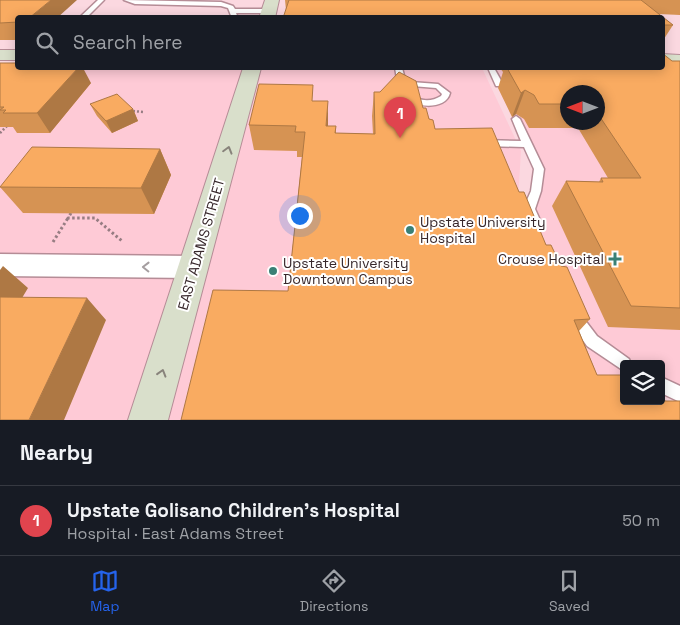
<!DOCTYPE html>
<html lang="en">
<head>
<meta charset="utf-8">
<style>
	:root { --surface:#171b24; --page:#242831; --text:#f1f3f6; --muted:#9ea1a6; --line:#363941; --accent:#2563eb }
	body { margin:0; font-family:"Space Grotesk",sans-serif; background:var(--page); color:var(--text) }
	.controls { position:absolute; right:15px; bottom:15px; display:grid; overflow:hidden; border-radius:5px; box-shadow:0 2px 12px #0003 }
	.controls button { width:45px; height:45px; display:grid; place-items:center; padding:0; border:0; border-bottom:1px solid var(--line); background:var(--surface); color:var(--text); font:25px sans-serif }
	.compass { position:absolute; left:560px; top:85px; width:45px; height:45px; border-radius:50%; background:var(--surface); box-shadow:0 2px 12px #0003; rotate:270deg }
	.you { position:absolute; left:299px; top:215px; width:18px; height:18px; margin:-12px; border:4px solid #fff; border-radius:50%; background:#1a73e8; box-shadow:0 0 0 8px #1a73e833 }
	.badge { display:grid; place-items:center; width:32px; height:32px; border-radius:50%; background:var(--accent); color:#fff; font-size:16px; font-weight:700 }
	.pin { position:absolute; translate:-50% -41px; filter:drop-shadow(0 1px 2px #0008) }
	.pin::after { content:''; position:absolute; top:26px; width:18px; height:15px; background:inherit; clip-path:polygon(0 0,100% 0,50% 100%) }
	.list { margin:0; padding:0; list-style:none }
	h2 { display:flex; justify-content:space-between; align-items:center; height:65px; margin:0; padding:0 20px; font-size:21px }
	h2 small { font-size:16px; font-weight:400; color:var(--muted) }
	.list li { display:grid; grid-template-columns:32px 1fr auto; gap:15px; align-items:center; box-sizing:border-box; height:70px; padding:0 20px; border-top:1px solid var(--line) }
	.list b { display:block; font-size:19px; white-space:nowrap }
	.list p { margin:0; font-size:16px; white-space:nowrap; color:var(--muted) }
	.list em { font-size:16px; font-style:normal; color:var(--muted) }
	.icon { flex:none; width:28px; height:28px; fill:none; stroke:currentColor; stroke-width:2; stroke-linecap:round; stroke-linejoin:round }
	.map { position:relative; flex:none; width:680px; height:420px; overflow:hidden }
	.search { position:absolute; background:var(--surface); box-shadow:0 2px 12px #0003; left:15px; right:15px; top:15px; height:55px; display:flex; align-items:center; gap:12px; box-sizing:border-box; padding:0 18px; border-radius:5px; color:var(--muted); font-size:19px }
	.sheet { height:135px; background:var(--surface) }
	nav { display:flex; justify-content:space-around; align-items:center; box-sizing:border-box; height:70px; border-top:1px solid var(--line); background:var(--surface); font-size:14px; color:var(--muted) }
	nav a { display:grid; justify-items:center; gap:2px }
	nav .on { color:var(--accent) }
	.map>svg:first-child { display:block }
</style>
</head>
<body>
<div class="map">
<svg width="680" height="420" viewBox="0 0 680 420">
	<rect width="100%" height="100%" fill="#fbd8e0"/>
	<path fill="#fecad6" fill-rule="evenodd" d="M0,63h17l1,5h464l39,83 -3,49 58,142 48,27v32l42,19h-666z
		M491,68h151l38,2v324l-19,-9v-21h-37l-46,-40 -49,-115 10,-40zM568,92h30v30h-30z"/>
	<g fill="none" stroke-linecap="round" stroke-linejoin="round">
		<defs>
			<path id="lane" d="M98,0h6l-18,18h-7z
				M124,0l97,2 12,4 2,3h34l3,2 -3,2h-33l2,5h-6l-4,-10 -7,-2 -86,-2z
				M395,68h7l4,15 5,-1 27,2 12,9c-4,18 -39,15 -48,2 -5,-6 -5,-19 -7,-27zM412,86l24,2 6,6 -1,2c-11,7 -24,5 -33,-4l-1,-4z
				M488,68h6l9,16 -1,2h-6z
				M516,116l4,3 24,50 -3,22 -6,18 5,11 -2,3h-8l-7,-14 8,-18 3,-22 -10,-22 -40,-1 -5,-3 5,-3 37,1 -9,-22z
				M573,310l5,1 19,25 32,23 2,5h-7v7l-37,-25 -21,-30 2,-5z
				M661,377l19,9v16l-19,-9z"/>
			<path id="street" d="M0,254l194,2 9,3 4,8 -4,8 -9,3 -194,-2z"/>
			<path id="secondary" d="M265,0h14l-4,18h-16z
				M0,50h18v10h-18z
				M662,54l18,1v10l-18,-1z
				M243,68h18l-93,352h-40z"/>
		</defs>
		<use href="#lane" stroke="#b58c96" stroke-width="3"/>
		<use href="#street" stroke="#b58c96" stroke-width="3"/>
		<use href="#secondary" stroke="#b58c96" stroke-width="2"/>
		<path stroke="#977d83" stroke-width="2.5" stroke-dasharray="2 2" stroke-linecap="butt" d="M133,111l10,1
			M0,133l8,-8"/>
		<path stroke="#977d83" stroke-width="3" stroke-dasharray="2.5 2.5" stroke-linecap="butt" d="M71,213l-3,5h27l27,23
			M53,242l15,-24"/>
		<use href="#lane" fill="#fff" fill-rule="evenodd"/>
		<use href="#street" fill="#fff" fill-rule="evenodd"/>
		<use href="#secondary" fill="#d9dfcb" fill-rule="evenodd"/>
	</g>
	<path fill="#d69353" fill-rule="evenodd" d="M0,0l18,18v22h-18z
		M285,0h395v15l-21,-1 14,11 -11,17v-24l-376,-8z
		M672,61h8v269l-72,-3 -56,-121 14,-25 33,1 2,-4h7l-30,-50h-49l-5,-9 -8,-5 -4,3 -14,-29 5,-16 -3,-4h162zM568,92h30v30h-30z
		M0,63l91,20 -41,50h-33l-4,-6h-13z
		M374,92l49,16 12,21 84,63 27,53 15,21 29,53 -11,12 18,44 68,26 15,19 -392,-129 14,-134h-5v-6l-43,-1 -5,-25 65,-24 14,25h8v7l37,1 -1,-18z
		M90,104l43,5 5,12 -26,12 -15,-17z
		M160,149l11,26 -17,39 -131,-1 -23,-26z"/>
	<path fill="#ae7844" d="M51,0h26l-20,18h-28z
		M78,68h5l8,15 -41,50 -13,-20z
		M525,90l-9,24 -4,3 9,-24z
		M328,101v25l-1,25 -1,-25z
		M133,109l5,12 -26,12 -6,-12z
		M160,149l11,26 -17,39 -13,-26z
		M3,266l25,22 -18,30 -10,-8v-40z
		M87,298l19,22 -42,100h-35z"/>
	<path fill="#f9ab61" stroke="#ae7844" d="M0,0h51l-22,18h-11v4l-18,1z
		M289,0h352l32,25h-11v-7h-379z
		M662,53l10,8h8v247l-49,-2 -65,-125 37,1 -2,-4h40l-43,-64v-22h-30v12h-29l-5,-9 -9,-5 -4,3 -14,-25h155z
		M0,63h18v5h60l-41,45h-34l3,-3h-6l4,-3h-4z
		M399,72l17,9 7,27h3l3,11 4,1 2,9 57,-1 27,64h5l22,53h5l10,21 6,1 23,52 -16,1 23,55h27v26h37v-10l4,10h15v19h-499l32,-130 75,1 17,-159h-10l1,-6 -47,-1 10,-41 54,1 -1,16h16l-2,25h10l-1,7 40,1 -1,-42h6z
		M117,94l16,15 -27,12 -16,-17z
		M32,147l128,2 -19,39 -141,-1z
		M0,297l87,1 -58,122h-29z"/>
	<defs><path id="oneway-chevron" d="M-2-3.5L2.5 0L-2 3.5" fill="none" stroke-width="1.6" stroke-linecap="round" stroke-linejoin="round" transform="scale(1.25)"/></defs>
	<g stroke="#88837b">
		<use href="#oneway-chevron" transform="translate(228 150) rotate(-74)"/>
		<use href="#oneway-chevron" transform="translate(162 373) rotate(-73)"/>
	</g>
	<use stroke="#a59ea0" href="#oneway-chevron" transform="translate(146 267) rotate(-179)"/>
	<g fill="#3a8075" stroke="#fff" stroke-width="2">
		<circle cx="410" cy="230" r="5"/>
		<path d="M612.5 251.5h5v5h5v5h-5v5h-5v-5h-5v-5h5z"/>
		<circle cx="273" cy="271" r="5"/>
	</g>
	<g text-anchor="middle" stroke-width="4" stroke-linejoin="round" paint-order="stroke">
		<g font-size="14" fill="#37272b" stroke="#fff" text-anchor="start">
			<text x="420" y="227">Upstate University<tspan x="420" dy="16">Hospital</tspan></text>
			<text x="604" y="264" text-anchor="end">Crouse Hospital</text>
			<text x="283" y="268">Upstate University<tspan x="283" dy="16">Downtown Campus</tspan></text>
		</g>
		<g font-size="14" fill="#37272b" stroke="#fff">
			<text transform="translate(201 244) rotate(-74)" y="5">EAST ADAMS STREET</text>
		</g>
	</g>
</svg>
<div class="controls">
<button><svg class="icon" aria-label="layers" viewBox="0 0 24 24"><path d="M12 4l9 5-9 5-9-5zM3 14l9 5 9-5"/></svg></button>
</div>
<svg class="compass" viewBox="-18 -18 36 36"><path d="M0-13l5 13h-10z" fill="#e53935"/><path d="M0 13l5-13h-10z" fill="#9ea1a6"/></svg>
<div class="you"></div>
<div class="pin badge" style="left:400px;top:138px;background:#e0444e">1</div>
<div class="search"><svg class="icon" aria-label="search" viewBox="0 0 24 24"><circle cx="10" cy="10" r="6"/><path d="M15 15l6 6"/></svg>Search here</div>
</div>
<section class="sheet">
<h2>Nearby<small></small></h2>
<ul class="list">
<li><span class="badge" style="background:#e0444e">1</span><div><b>Upstate Golisano Children's Hospital</b><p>Hospital · East Adams Street</p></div><em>50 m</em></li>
</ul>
</section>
<nav>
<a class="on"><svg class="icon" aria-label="map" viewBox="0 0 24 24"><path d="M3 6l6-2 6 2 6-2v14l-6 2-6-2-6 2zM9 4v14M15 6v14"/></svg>Map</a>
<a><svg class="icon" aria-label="directions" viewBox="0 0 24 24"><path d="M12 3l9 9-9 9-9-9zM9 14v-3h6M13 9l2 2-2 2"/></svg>Directions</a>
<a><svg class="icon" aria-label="saved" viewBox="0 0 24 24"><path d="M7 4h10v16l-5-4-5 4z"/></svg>Saved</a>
</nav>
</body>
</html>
